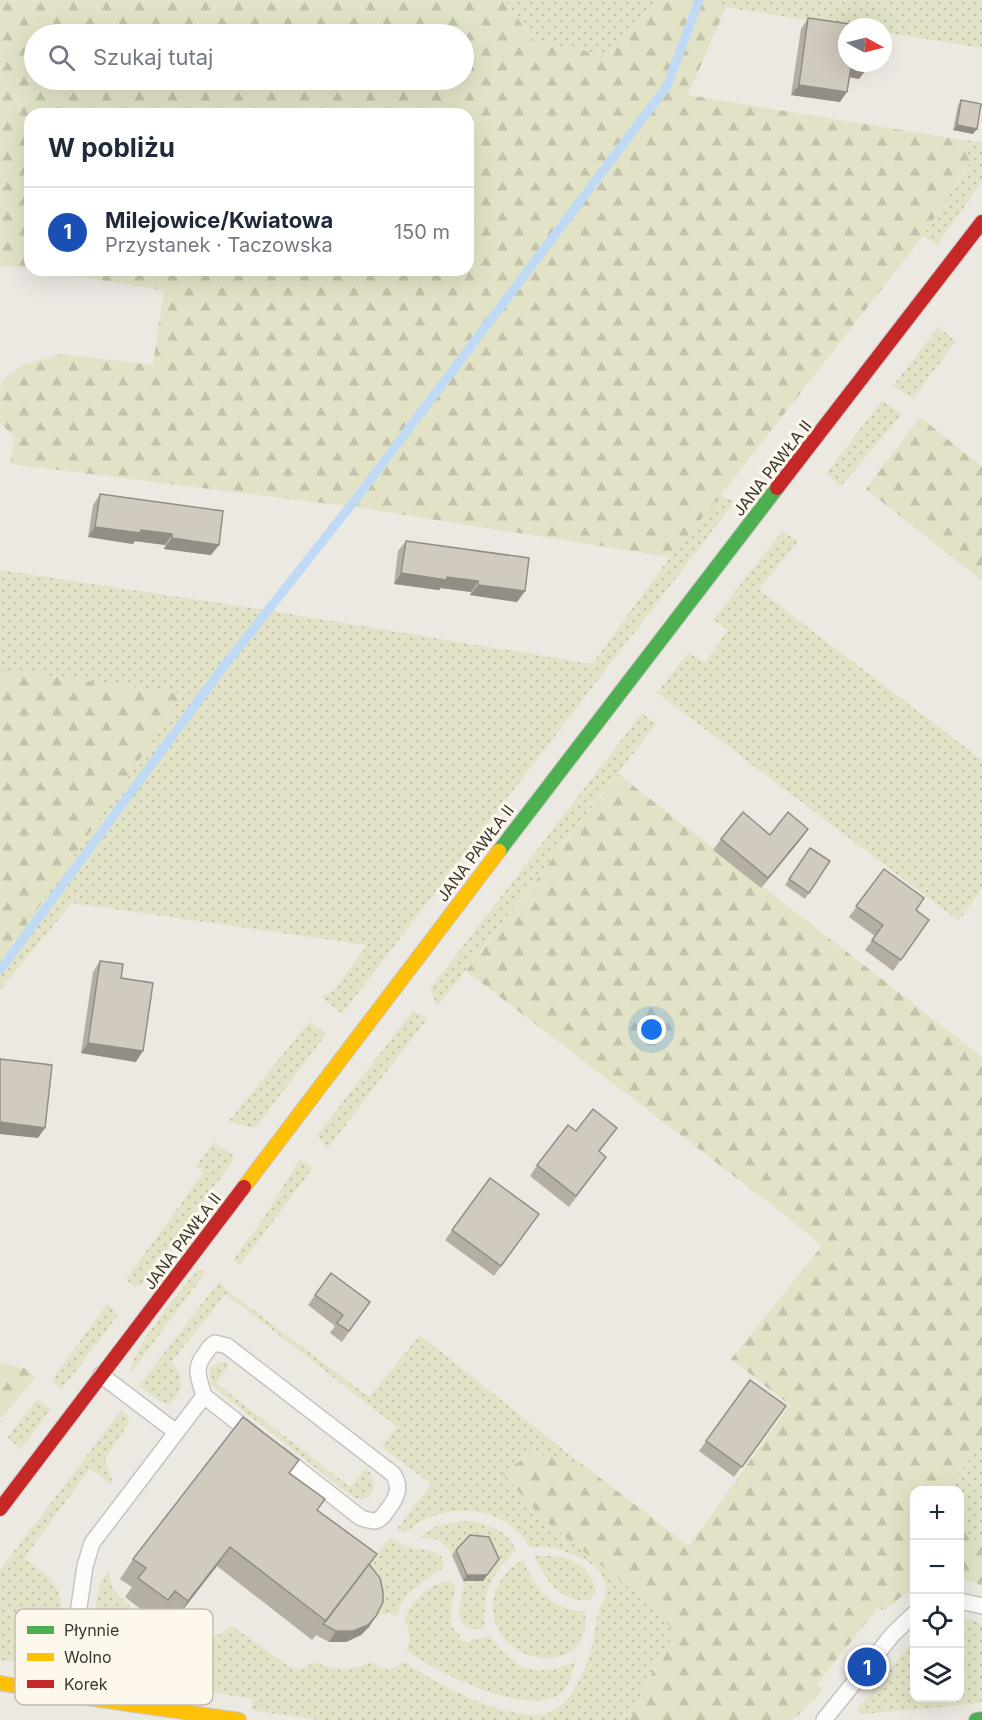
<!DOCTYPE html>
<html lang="pl">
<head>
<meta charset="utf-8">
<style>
	:root { --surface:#fff; --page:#f6f6f7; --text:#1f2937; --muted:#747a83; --line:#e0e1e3; --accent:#2563eb }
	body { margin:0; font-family:Inter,sans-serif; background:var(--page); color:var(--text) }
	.controls { position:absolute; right:18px; bottom:18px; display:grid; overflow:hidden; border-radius:12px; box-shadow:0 6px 24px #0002 }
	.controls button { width:54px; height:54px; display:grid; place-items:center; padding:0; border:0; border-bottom:2px solid var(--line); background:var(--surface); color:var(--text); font:30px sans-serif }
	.compass { position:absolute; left:838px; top:18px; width:54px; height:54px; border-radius:50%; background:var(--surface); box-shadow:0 6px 24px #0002; rotate:97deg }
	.you { position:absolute; left:652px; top:1030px; width:21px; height:21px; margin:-15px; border:4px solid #fff; border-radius:50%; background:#1a73e8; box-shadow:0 0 0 9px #1a73e833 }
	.badge { display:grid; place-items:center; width:39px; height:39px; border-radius:50%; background:var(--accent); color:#fff; font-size:20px; font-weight:700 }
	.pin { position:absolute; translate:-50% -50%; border:3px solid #fff; box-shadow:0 2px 6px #0006 }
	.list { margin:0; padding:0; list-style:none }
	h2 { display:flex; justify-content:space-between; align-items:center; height:78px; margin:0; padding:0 24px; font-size:26px }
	h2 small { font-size:20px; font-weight:400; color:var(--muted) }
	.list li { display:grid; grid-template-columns:39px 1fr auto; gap:18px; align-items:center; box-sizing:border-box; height:90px; padding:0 24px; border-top:2px solid var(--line) }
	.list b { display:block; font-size:22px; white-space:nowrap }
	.list p { margin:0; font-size:20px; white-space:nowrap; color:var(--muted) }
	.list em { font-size:20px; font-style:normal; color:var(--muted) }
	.icon { flex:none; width:33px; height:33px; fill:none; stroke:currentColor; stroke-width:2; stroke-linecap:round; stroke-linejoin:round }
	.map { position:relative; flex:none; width:982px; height:1720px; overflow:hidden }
	.search { position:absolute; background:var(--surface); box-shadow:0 6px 24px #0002; left:24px; top:24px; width:450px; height:66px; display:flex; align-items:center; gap:15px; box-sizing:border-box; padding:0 21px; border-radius:33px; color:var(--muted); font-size:22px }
	.panel { position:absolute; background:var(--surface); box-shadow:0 6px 24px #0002; left:24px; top:108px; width:450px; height:168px; border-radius:18px }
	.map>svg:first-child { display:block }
</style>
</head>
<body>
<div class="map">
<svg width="982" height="1720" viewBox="0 0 982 1720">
	<defs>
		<pattern id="grass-dots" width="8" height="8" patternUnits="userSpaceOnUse" patternTransform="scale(1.5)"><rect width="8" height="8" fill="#e2e3c6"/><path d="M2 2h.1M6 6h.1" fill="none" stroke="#c3c3ab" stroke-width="1.8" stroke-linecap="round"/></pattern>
		<pattern id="forest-firs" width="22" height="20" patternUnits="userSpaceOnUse" patternTransform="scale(1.5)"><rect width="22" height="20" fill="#e2e3c6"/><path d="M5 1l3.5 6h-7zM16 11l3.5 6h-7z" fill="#c3c3ab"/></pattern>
	</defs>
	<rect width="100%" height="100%" fill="#ece8e2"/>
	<path fill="url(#grass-dots)" d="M505,0h152l-4,3 -43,53 -77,-16z
		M718,0h264v48l-99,-16v-5h-31l-128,-20z
		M962,140l20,2v40l-45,63 -14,-9 47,-73z
		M938,327l18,14 -43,58 -20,-13z
		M882,400l20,14 -61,72 -15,-12z
		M720,496l15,5 -393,513 -22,-18 14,-5 33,-46 -295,-42 -72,87v-27l149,-217 33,-52 -182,-25v-99l260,39 332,55 78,-107z
		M782,531l16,10 -39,49 223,170v128l-23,33 -302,-228 31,-40 17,9 23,-32 -15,-10z
		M642,713l14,11 -219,283 -7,-18z
		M413,1011l15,7 -101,131 -10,-14z
		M309,1022l18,11 -72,95 -27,-6z
		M213,1142l20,13v6l-91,124c-7,4 -12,-2 -16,-6l77,-106 -7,-7z
		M300,1159l13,9 -73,97 -7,-5 30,-41z
		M197,1270h6l3,2 -75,101c1,-27 48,-79 66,-103z
		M219,1281l9,10 141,106 51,-62 307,246 -79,99 -18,40h-311l-68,-10 2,-11 -163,-27 -4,-6 -1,-10 16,-74 8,-12c1,8 2,18 8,24 5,6 11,7 14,15l-8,46 81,13 5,-32c11,0 15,-3 22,-11l57,41c10,4 17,3 25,-4 22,8 37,9 58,0 14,8 19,9 33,0 34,22 98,58 140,52 27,-5 42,-45 48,-68 3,-12 3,-25 7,-36 2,-8 9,-11 7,-21 0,-5 -5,-16 -9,-21 -2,-3 -8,-5 -11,-7 -22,-12 -32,-14 -57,-14 -22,-43 -88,-47 -121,-16l-6,1 -5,-3 34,-45 -49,-37 15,-20 -171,-133 -54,67 8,14 1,14 -12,16 -9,-4 -21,-15z
		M107,1304l12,10 -57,75 -11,-8z
		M220,1362h7l2,3 -13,18 134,104 16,-19c17,17 4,40 -16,27l-137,-108 -3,-5v-14z
		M37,1399l14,10 -30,40 -14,-11z
		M122,1409l5,6 2,8 -21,31 -3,7 7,19v5l-22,-16 -66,89c9,7 22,14 29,24 11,17 13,49 8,69 -1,5 -5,11 -8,17l-53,-8v-90z
		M982,1446v99l-22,-17v-38h-18z
		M470,1521c19,3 38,10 46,29 -12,12 -25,26 -29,43 -3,11 -2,22 -3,34l-3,2c-34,1 -17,-28 -18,-48h20l-16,-41 -15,15c-6,-14 -18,-18 -33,-17 16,-15 31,-16 51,-17z
		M390,1537c7,5 14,9 23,11 10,2 19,1 28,8l2,6 -2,7c-17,13 -39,24 -44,47l-10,-3 -13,4 -12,-42z
		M534,1556c29,-1 54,3 62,35l-7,9c-29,2 -44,-20 -55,-44z
		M524,1561c12,31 28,48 61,51 8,71 -93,53 -92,-4 0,-9 1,-15 5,-23 6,-10 14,-22 26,-24z
		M450,1580l5,5c0,19 -13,37 5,50v5l9,3 3,-4 13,-1 6,-2c3,8 8,12 15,18 3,3 6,6 10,9 17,12 41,7 59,-1 -3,10 -5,22 -12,30 -34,28 -125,-19 -157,-42 6,-10 5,-20 -2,-29 8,-21 23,-36 46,-41z
		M960,1618l13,2 9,5v76l-9,3 -109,10 -8,-4 58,-70v58h46z"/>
	<path fill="url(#forest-firs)" fill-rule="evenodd" d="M0,0h505l28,40 77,16 43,-53 4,-3h61l8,7 -38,88 274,45 8,22 -47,74 -203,260 -50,61 -309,-49 -351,-44 5,-27 -15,-14v-35l5,-10 18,-13 39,-11 91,11 11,-75 -130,-20h434v-156h-438v155l-30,-4zM464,34v46h-430v-46z
		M920,417l62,50v114l-116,-92z
		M0,669l182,25 -33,52 -149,217z
		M618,774l364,283v389l-40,44h-28v99l-12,7 -17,14 -7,-2 -62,77 7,5 -22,23 -10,7h-161l18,-40 26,-47 -9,-13 -44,-39 -79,-63 -41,-46 33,-19 48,11 107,82 101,-141 -59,-46 91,-113 -37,-31 -319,-244z
		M0,1362l26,7 9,8 -32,40h-3z
		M960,1528l22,17v40l-12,-4 -10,-1z"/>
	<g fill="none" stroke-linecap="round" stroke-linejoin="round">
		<path stroke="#c0daf5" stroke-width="9" d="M0,970l224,-304 131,-166 312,-414 32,-86"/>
		<defs>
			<path id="lane" d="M101,1375l75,57
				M204,1396c-5,-18 -11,-27 1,-42 3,-5 5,-8 10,-11l12,3 166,128c10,15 2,26 -7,38 -3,4 -6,8 -11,9 -5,0 -10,-2 -14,-3l-82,-64
				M960,1601l22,5
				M66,1695l19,-129 7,-23 112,-147 51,40
				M824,1720l69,-86 21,-20"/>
			<path id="fast" d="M499,851l278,-363
				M976,1720l6,-1"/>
			<path id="slow" d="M244,1187l255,-336
				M0,1683l66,12 173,25"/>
			<path id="jam" d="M777,488l205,-266
				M0,1509l244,-322"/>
		</defs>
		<use href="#lane" stroke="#c7c4c0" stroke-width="18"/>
		<use href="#fast" stroke="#c7c4c0" stroke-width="16"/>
		<use href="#slow" stroke="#c7c4c0" stroke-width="16"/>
		<use href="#jam" stroke="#c7c4c0" stroke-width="16"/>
		<use href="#lane" stroke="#fcfcfb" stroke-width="15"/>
		<use href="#fast" stroke="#4caf50" stroke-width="14"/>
		<use href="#slow" stroke="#ffc107" stroke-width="14"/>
		<use href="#jam" stroke="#c62828" stroke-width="14"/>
	</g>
	<path fill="#b4aea3" d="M808,18l59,50 -8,11 -10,-2 -9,25 -49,-7 10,-66z
		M961,100l12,34 -20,-4 5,-25z
		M100,494l111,61 -47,-6 1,-4 -30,-4 -2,3 -45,-7 5,-32z
		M406,541l119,50 -8,11 -47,-7 1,-3 -30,-4 -2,2 -45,-6 4,-33z
		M770,835l31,4 -40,49 -48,-38 8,-11z
		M810,848l20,13 -25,38 -20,-14z
		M884,869l32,41 13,10 -36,51 -28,-21 10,-14 -26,-19z
		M100,961l36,101 -55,-9 12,-81z
		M600,1152l6,5 -37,50 -39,-31 7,-11z
		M490,1178l49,36 -45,62 -49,-36z
		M331,1273l39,29 -28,40 -12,-9 5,-7 -27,-21z
		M750,1380l36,26 -52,71 -35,-26z
		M290,1473l27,37 52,54 7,52 -7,11 -8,8 -15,7h-17l-13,-7 -4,5 -95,-74 -43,55 -12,-10 -7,9 -30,-23 7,-10 -12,-8 13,-20z
		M456,1550l43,9 -16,22h-20l-11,-26z"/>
	<path fill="#928d85" d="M851,66l16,2 -8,11 -16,-3z
		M799,85l48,7 -7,10 -49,-7z
		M957,125l20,4 -4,5 -20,-4z
		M95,527l46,3 31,4 -7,11 -30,-4 -2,3 -45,-7z
		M172,538l47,7 -8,10 -47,-6z
		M401,573l46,4 31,4 -7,11 -30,-4 -2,2 -45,-6z
		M478,585l47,6 -8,11 -47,-7z
		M808,829l-7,10 -40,49 7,-10z
		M88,1043l55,8 -7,11 -55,-9z
		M0,1122l45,6 -7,10 -38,-4z
		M230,1547l-13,19 -43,55 14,-20z
		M467,1575h20l-4,6h-20z
		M376,1616l-7,11 -8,8 -15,7h-17l7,-11z"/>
	<path fill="#d1cabe" stroke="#928d85" stroke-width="1.5" d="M808,18l63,9h-24v36h20v5l-16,-2 -4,26 -48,-7z
		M961,100l20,4 -4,25 -20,-4z
		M100,494l123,17 -4,34 -47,-7v-4l-31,-4 -1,3 -45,-6z
		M406,541l123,17 -4,33 -47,-6v-4l-31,-4v3l-46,-7z
		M743,812l27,23 18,-23 20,17 -40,49 -47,-39z
		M810,848l20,13 -21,32 -20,-14z
		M884,869l40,29 -8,12 13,10 -28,40 -29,-20 11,-15 -27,-19z
		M100,961l23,3 -2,14 32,5 -10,68 -55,-8z
		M0,1059l52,6 -7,63 -45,-6z
		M593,1109l24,19 -18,23 7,6 -30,39 -39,-31 31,-40 8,6z
		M490,1178l49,36 -38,52 -49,-36z
		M331,1273l39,29 -21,29 -12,-8 6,-8 -28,-20z
		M750,1380l36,26 -44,61 -36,-26z
		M243,1417l56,43 -10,13 36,26 -8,11 60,44 -51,67 -96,-74 -42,54 -13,-10 -7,9 -30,-22 8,-10 -13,-9z
		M470,1535l19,2 10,22 -12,16h-20l-11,-25z
		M369,1564l11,14 3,14v10l-7,14 -8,9 -15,6h-17l-13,-7z"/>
	<g text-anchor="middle" stroke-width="6" stroke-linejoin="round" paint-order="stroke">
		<g font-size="16" fill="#3a3733" stroke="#fef7eb">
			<text transform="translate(772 468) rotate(-52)" y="6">JANA PAWŁA II</text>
			<text transform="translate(475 853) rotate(-53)" y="6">JANA PAWŁA II</text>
			<text transform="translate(182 1241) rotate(-53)" y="6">JANA PAWŁA II</text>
		</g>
	</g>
	<rect x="15" y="1609" width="198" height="96" rx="9" fill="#fef7eb" stroke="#c3bdb4" stroke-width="1.5"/>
	<rect x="27" y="1626" width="27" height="8" fill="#4caf50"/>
	<rect x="27" y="1653" width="27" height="8" fill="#ffc107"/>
	<rect x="27" y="1680" width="27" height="8" fill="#c62828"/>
	<g font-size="16" fill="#3a3733">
		<text x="64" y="1636">Płynnie</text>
		<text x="64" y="1663">Wolno</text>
		<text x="64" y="1690">Korek</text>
	</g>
</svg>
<div class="controls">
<button>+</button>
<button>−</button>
<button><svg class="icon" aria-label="locate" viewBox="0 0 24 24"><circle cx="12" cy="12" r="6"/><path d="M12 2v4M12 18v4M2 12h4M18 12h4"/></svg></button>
<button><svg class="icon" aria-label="layers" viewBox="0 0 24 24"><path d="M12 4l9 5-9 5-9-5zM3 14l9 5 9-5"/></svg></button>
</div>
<svg class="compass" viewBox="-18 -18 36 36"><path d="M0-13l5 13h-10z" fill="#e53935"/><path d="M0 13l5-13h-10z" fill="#747a83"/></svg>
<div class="you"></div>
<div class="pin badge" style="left:867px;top:1667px;background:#1a4fb4">1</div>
<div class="search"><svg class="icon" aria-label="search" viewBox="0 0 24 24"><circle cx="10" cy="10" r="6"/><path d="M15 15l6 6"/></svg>Szukaj tutaj</div>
<section class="panel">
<h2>W pobliżu<small></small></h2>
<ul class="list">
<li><span class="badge" style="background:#1a4fb4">1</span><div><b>Milejowice/Kwiatowa</b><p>Przystanek · Taczowska</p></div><em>150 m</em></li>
</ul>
</section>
</div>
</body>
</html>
